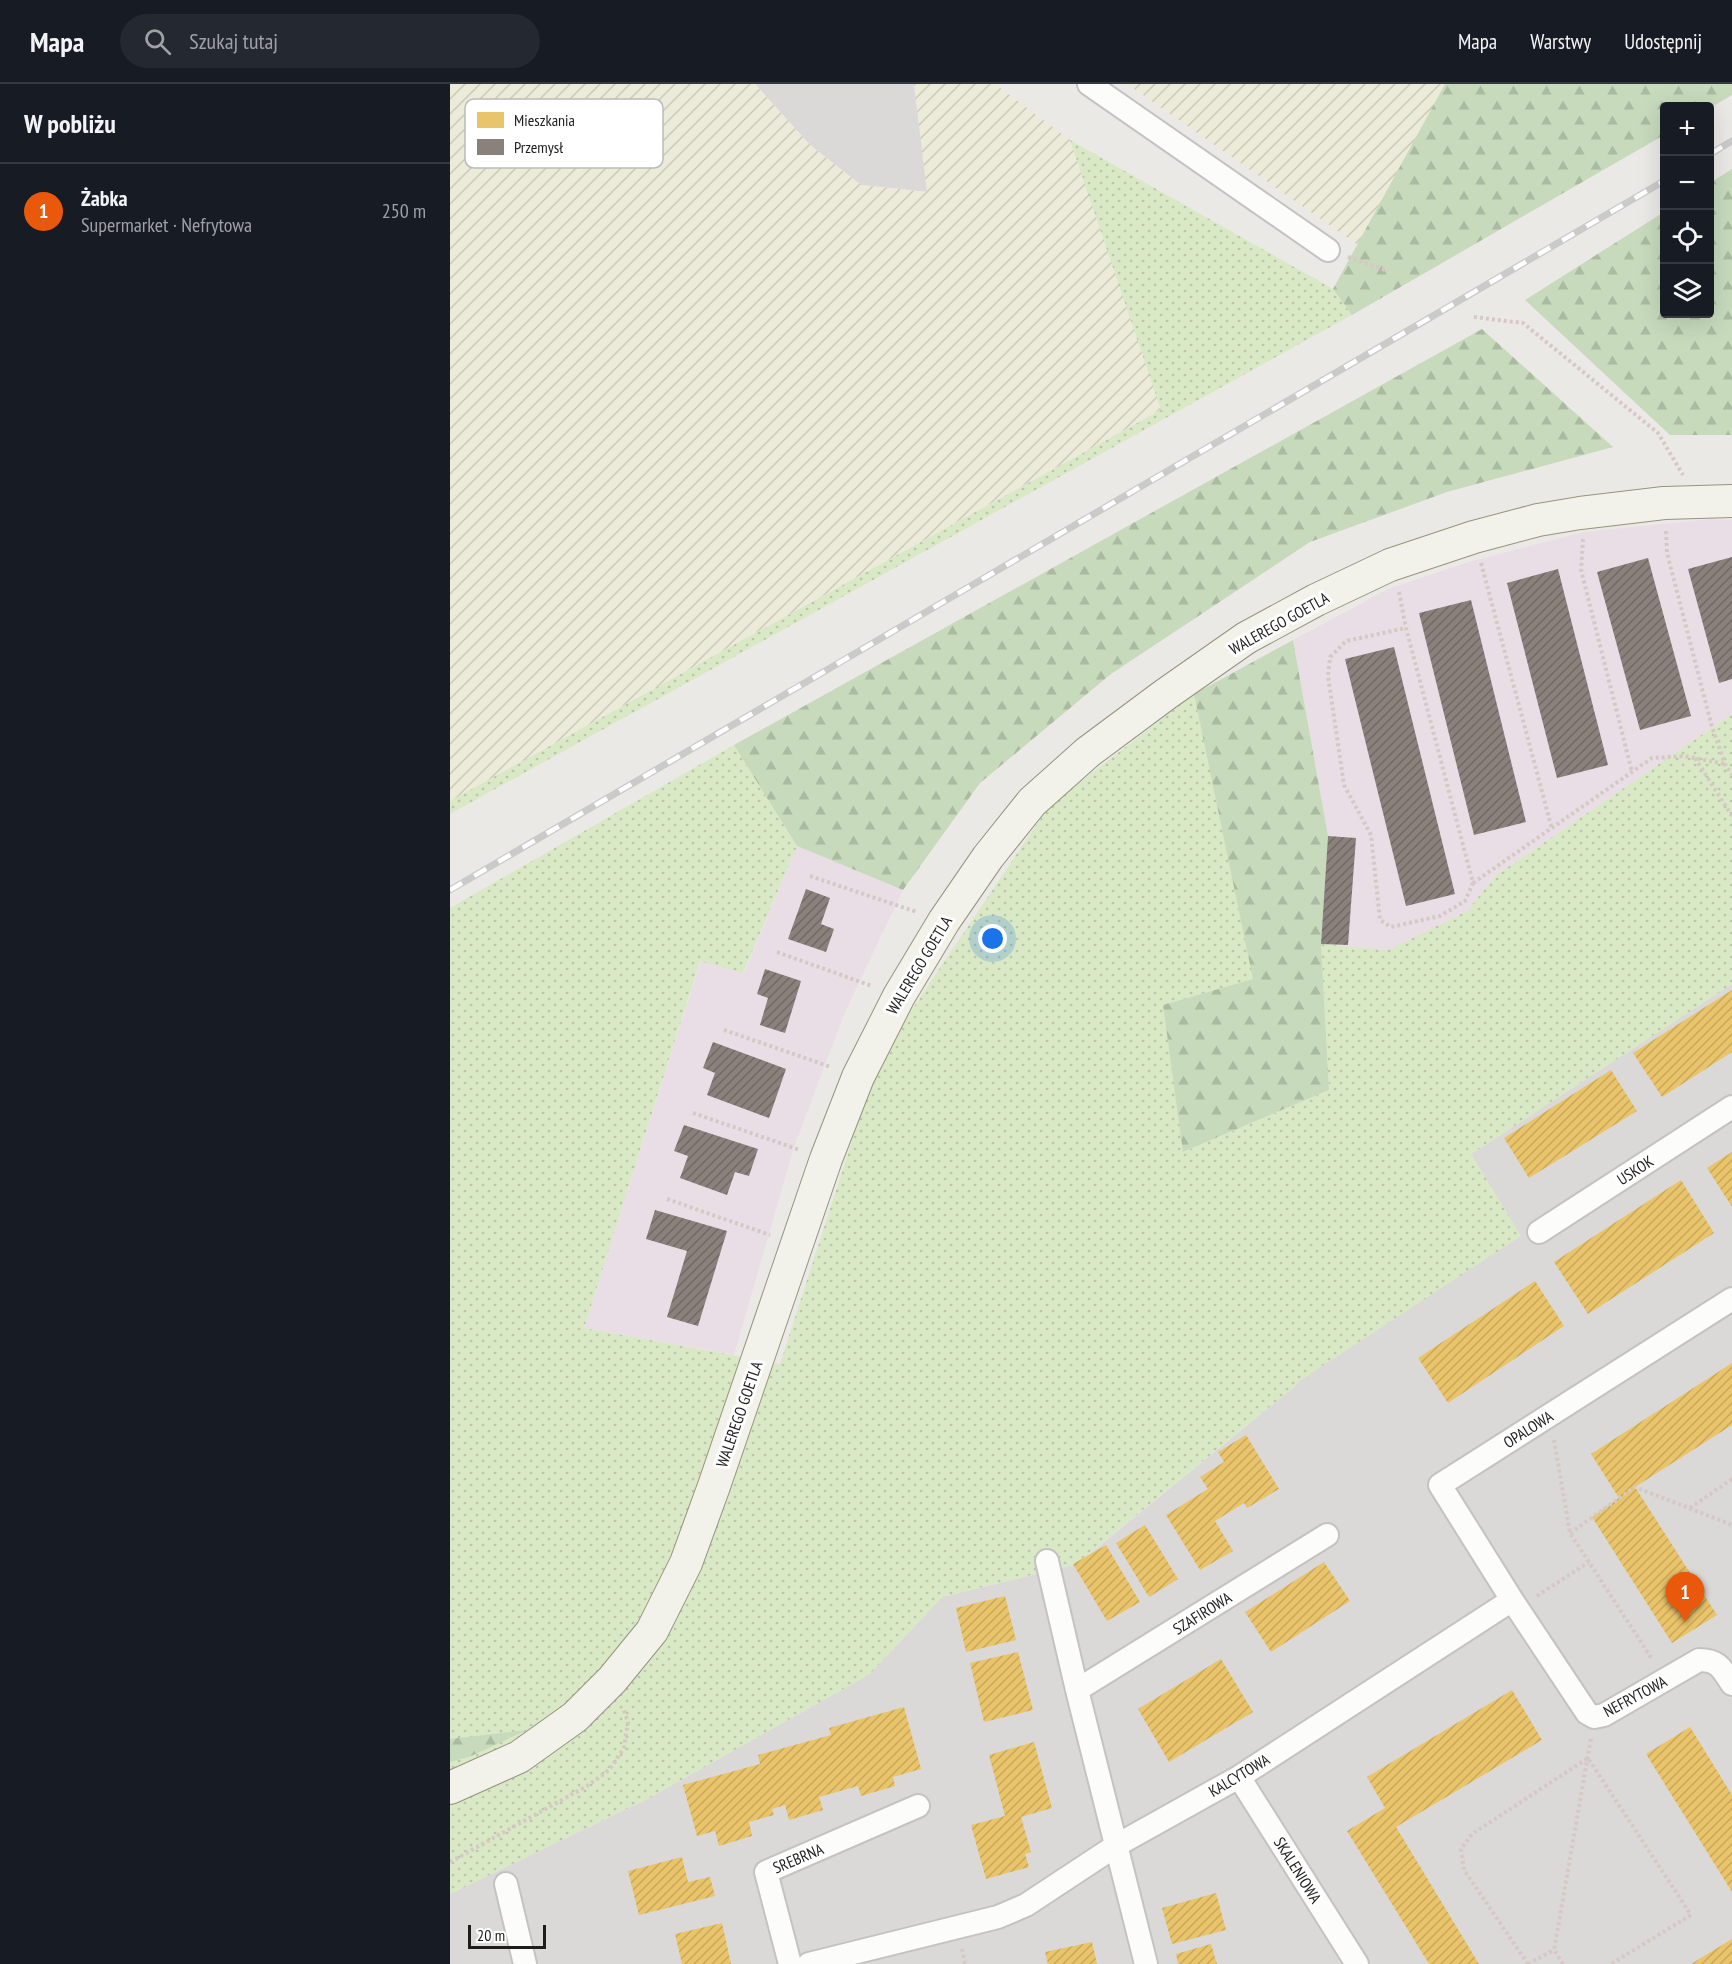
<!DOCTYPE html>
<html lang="pl">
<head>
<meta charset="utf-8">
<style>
	:root { --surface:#171b24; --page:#242831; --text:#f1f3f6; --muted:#9ea1a6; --line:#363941; --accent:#ea580c }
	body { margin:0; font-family:"PT Sans Narrow",sans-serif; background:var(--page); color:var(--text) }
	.controls { position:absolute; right:18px; top:18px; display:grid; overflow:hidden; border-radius:6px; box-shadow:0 6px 24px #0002 }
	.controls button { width:54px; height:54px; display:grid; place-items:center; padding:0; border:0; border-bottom:2px solid var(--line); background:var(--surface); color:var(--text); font:30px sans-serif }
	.scale { position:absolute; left:18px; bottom:15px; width:78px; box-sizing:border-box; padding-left:6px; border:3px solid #1d1d1d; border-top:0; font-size:16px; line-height:21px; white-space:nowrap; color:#1d1d1d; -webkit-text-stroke:4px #fff; paint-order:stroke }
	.you { position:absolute; left:543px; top:855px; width:21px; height:21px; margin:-15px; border:4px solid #fff; border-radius:50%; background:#1a73e8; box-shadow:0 0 0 9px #1a73e833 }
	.badge { display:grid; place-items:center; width:39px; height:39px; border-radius:50%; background:var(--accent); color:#fff; font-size:20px; font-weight:700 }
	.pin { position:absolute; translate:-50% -50px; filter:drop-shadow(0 2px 3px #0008) }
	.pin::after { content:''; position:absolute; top:32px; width:21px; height:18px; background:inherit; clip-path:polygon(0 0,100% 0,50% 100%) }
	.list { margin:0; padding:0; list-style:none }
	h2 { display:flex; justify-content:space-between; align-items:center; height:78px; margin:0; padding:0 24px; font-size:26px }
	h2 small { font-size:20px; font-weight:400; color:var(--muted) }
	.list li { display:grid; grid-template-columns:39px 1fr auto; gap:18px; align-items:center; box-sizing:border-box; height:96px; padding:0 24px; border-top:2px solid var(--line) }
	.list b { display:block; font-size:22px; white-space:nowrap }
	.list p { margin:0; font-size:20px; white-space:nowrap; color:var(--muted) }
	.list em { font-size:20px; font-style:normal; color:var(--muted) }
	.icon { flex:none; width:33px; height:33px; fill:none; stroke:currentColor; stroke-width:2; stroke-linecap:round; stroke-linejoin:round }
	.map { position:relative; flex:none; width:1282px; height:1880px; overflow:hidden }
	header { display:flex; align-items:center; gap:36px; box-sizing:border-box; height:84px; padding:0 30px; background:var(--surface); border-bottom:2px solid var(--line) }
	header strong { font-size:28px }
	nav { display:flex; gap:33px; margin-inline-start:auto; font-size:21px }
	.search { width:420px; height:54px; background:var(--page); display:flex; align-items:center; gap:15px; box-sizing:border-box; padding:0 21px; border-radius:33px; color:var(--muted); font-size:22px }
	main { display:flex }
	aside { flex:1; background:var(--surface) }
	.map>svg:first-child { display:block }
</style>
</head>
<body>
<header>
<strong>Mapa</strong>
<div class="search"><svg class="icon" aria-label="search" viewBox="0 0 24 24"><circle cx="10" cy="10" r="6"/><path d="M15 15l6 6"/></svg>Szukaj tutaj</div>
<nav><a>Mapa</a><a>Warstwy</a><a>Udostępnij</a></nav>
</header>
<main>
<aside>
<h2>W pobliżu<small></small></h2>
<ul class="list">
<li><span class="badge">1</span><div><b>Żabka</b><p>Supermarket · Nefrytowa</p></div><em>250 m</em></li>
</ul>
</aside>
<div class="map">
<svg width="1282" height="1880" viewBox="0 0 1282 1880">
	<defs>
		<pattern id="farmland-furrows" width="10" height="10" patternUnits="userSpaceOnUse" patternTransform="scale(1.5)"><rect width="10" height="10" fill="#ecebd9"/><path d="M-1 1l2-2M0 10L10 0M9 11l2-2" fill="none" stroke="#cac9ba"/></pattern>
		<pattern id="grass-dots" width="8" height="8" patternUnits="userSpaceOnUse" patternTransform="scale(1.5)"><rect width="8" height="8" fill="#d9e8c5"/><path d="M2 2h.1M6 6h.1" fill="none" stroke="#bac7a9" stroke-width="1.8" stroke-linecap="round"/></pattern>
		<pattern id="forest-firs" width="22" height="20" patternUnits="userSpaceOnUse" patternTransform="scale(1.5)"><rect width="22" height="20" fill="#c7dabc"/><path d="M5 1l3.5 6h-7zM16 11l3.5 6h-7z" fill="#aabba1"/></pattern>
		<pattern id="homes-hatch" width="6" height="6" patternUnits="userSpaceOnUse" patternTransform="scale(1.5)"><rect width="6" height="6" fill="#e9c46a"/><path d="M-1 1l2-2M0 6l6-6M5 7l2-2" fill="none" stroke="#c7a85b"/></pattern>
		<pattern id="industry-hatch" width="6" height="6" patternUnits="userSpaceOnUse" patternTransform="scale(1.5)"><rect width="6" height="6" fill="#8a817c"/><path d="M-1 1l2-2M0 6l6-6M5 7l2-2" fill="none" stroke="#706965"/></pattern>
	</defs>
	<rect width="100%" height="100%" fill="#ebe9e6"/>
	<path fill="#dad9d7" d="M305,0h159l14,108 -67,-7 -51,-40z
		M1282,900v980h-1282v-70l199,-96 221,-124 72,-77 135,-33 217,-177 5,-6 221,-145 -49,-82z"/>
	<path fill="#e9dee5" d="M1262,435l20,1v194l-237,162 -28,35 -79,39 -67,-6 7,-108 -35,-196 95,-51 84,-28 111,-29z
		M347,762l106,44 -58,122 -51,135 -60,208 -150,-27 117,-368 43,13z"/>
	<path fill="url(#farmland-furrows)" d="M0,0h305l55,61 51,40 66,7 -13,-108h81l75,56 92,269 -712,392z
		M677,0h318l-87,161z"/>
	<path fill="url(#grass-dots)" d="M620,56l263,149 19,26 -902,499v-13l711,-391z
		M744,610l60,285 -91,26 21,147 145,-62 -8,-146 67,6 79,-39 28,-35 237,-162v270l-261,170 50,82 -222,145 -5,6 -218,177 -134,33 -72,77 -221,124 -199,96v-986l284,-163 63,101 -54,127 -43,-12 -116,367 196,36 98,-304 171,-254z"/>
	<path fill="url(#forest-firs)" d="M995,0h287v11l-22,13v-2h-46v29l-312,180 -19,-26z
		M1282,85v266h-62l-145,-135 139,-88v102h46v-131z
		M1032,245l131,118 -166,45 -137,50 -199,132 -131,109 -77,107 -106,-44 -63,-101z
		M843,556l35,196 -7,108 8,146 -146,62 -20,-147 90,-26 -59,-285z
		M77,1646l-58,27 -19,5v-23z"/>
	<path fill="url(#homes-hatch)" d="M1282,906v62l-70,45 -29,-44z
		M1161,986l26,41 -108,67 -25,-40z
		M1282,1068v55l-25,-39z
		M1231,1096l33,53 -126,81 -34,-52z
		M1085,1197l29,45 -116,77 -30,-45z
		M1282,1279v62l-97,62 82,128 -45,28 -80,-126 27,-19 -28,-44z
		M796,1351l33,54 -32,19 -3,-5 -29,18 18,30 -33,19 -34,-55 42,-26 -8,-12 24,-15 -6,-10z
		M695,1441l33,54 -29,18 -33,-54z
		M656,1461l34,57 -33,19 -34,-57z
		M874,1478l26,39 -79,51 -26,-40z
		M555,1512l11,44 -50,12 -10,-44z
		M568,1568l15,58 -49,12 -14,-59z
		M771,1575l32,53 -84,50 -31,-53z
		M1062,1606l30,50 -146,87 83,137h-50l-82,-133 38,-23 -18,-31z
		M454,1623l17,62 -28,8 2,9 -34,10 -3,-10 -39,11 4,13 -34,10 -4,-15 -13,4 2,6 -25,7 3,14 -33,10 -4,-15 -18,5 -14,-51 77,-21 -2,-9 73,-20 -2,-7z
		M1240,1643l42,68v97l-86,-138z
		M584,1658l18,66 -31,9 10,35 -6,2 4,13 -43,12 -15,-54 34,-9 -16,-61z
		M232,1773l6,25 22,-5 5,19 -76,19 -11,-44z
		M766,1809l10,37 -54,14 -10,-36z
		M272,1839l9,41h-49l-7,-30z
		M1282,1855v25h-41z
		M642,1858l5,22h-49l-3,-12z
		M761,1860l6,20h-39l-2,-10z"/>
	<path fill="url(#industry-hatch)" d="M1282,473v122l-13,4 -31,-114z
		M1198,474l43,158 -51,14 -43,-158z
		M1108,485l50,196 -51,13 -50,-195z
		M1021,516l55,222 -52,13 -55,-222z
		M944,563l61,247 -49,12 -61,-247z
		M878,752l28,2 -8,107 -27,-1z
		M356,805l24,9 -9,26 13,5 -8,23 -38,-13z
		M315,885l36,12 -16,52 -25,-8 8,-27 -11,-4z
		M263,958l73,27 -17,49 -62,-23 8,-22 -12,-5z
		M234,1041l74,24 -9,27 -14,-4 -8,23 -47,-17 8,-22 -14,-5z
		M205,1126l72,21 -29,95 -31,-9 20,-66 -41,-12z"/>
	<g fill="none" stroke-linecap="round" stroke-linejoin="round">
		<defs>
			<path id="street" d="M639,0l239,166
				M1089,1148l193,-125
				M1282,1215l-292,186 72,115 75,113 7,4 10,-2 95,-55c20,0 23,9 33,24
				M597,1477l30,129 69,274
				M627,1606l250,-155
				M789,1693l118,187
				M56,1800l19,80
				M340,1880l-24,-92 152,-66
				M359,1880l189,-47 28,-12 91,-60 122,-68 273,-177"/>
			<path id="secondary" d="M0,1704l69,-31 56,-40 37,-37 40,-49 34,-68 28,-77 112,-327 32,-82 41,-81 45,-75 44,-64 44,-55 56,-50 78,-58 80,-56 70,-38 74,-35 84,-28 64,-17 42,-7 84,-10 68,-2"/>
		</defs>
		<use href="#street" stroke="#c4c3c2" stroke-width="26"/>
		<use href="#secondary" stroke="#94947f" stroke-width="34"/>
		<path stroke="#d6c8c5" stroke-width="4" stroke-dasharray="3 3" stroke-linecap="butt" d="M898,173l40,14
			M1024,233l49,6 135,110 25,42
			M1216,447l1,22 45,174 13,37 7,11
			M1133,455l-2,31 51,202
			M1031,479l71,266
			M949,508l7,36 67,255 -8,18 -25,15 -49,11 -11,-7 -9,-85 -27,-50 -16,-109 2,-19 16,-16 60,-13
			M1245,674l37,58
			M360,792l107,36
			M1023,799l179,-125 32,-2 41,8
			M327,868l95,34
			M274,946l107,37
			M243,1029l107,37
			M217,1115l103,36
			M1104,1356l16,93 82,126
			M1240,1424l42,-29
			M1120,1449l65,-46 97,38
			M1087,1512l52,-34
			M0,1778l137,-76 22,-16 15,-22 4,-26 -5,-14
			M512,1865l3,15
			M1078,1880l-64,-94 -3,-21 11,-15 116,-76 103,157 -80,49
			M1078,1880l26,-14
			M1113,1880l-9,-14 37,-212"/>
		<use href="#street" stroke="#fcfcfb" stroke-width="22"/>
		<use href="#secondary" stroke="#f3f2ea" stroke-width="32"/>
		<defs>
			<path id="rail" d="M1260,70l22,-13
				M0,806l1214,-709"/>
		</defs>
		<use href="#rail" stroke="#cacac9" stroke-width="7"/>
		<use href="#rail" stroke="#fff" stroke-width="4.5" stroke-dasharray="14" stroke-linecap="butt"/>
	</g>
	<g text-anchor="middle" stroke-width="6" stroke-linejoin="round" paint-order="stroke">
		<g font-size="16" fill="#1d1d1d" stroke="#fff">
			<text transform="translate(829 539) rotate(-29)" y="6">WALEREGO GOETLA</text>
			<text transform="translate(469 881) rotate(-59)" y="6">WALEREGO GOETLA</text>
			<text transform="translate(1185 1086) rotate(-33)" y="6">USKOK</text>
			<text transform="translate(289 1330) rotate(-71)" y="6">WALEREGO GOETLA</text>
			<text transform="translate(1078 1345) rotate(-32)" y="6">OPALOWA</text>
			<text transform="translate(752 1529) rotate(-32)" y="6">SZAFIROWA</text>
			<text transform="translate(1185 1612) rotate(-28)" y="6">NEFRYTOWA</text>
			<text transform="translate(789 1691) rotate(-31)" y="6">KALCYTOWA</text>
			<text transform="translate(348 1774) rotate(-23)" y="6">SREBRNA</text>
			<text transform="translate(848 1786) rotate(58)" y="6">SKALENIOWA</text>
		</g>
	</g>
	<rect x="15" y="15" width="198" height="69" rx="9" fill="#fff" stroke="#bbb" stroke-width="1.5"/>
	<rect x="27" y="28" width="27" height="16" fill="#e9c46a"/>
	<rect x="27" y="55" width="27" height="16" fill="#8a817c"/>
	<g font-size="16" fill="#1d1d1d">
		<text x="64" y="42">Mieszkania</text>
		<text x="64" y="69">Przemysł</text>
	</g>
</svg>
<div class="controls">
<button>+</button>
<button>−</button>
<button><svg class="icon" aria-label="locate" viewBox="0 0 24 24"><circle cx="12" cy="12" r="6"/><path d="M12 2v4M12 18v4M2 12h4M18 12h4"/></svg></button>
<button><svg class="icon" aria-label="layers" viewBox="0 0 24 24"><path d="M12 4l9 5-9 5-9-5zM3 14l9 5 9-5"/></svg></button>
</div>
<div class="scale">20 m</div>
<div class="you"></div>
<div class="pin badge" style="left:1235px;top:1538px">1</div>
</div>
</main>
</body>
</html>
